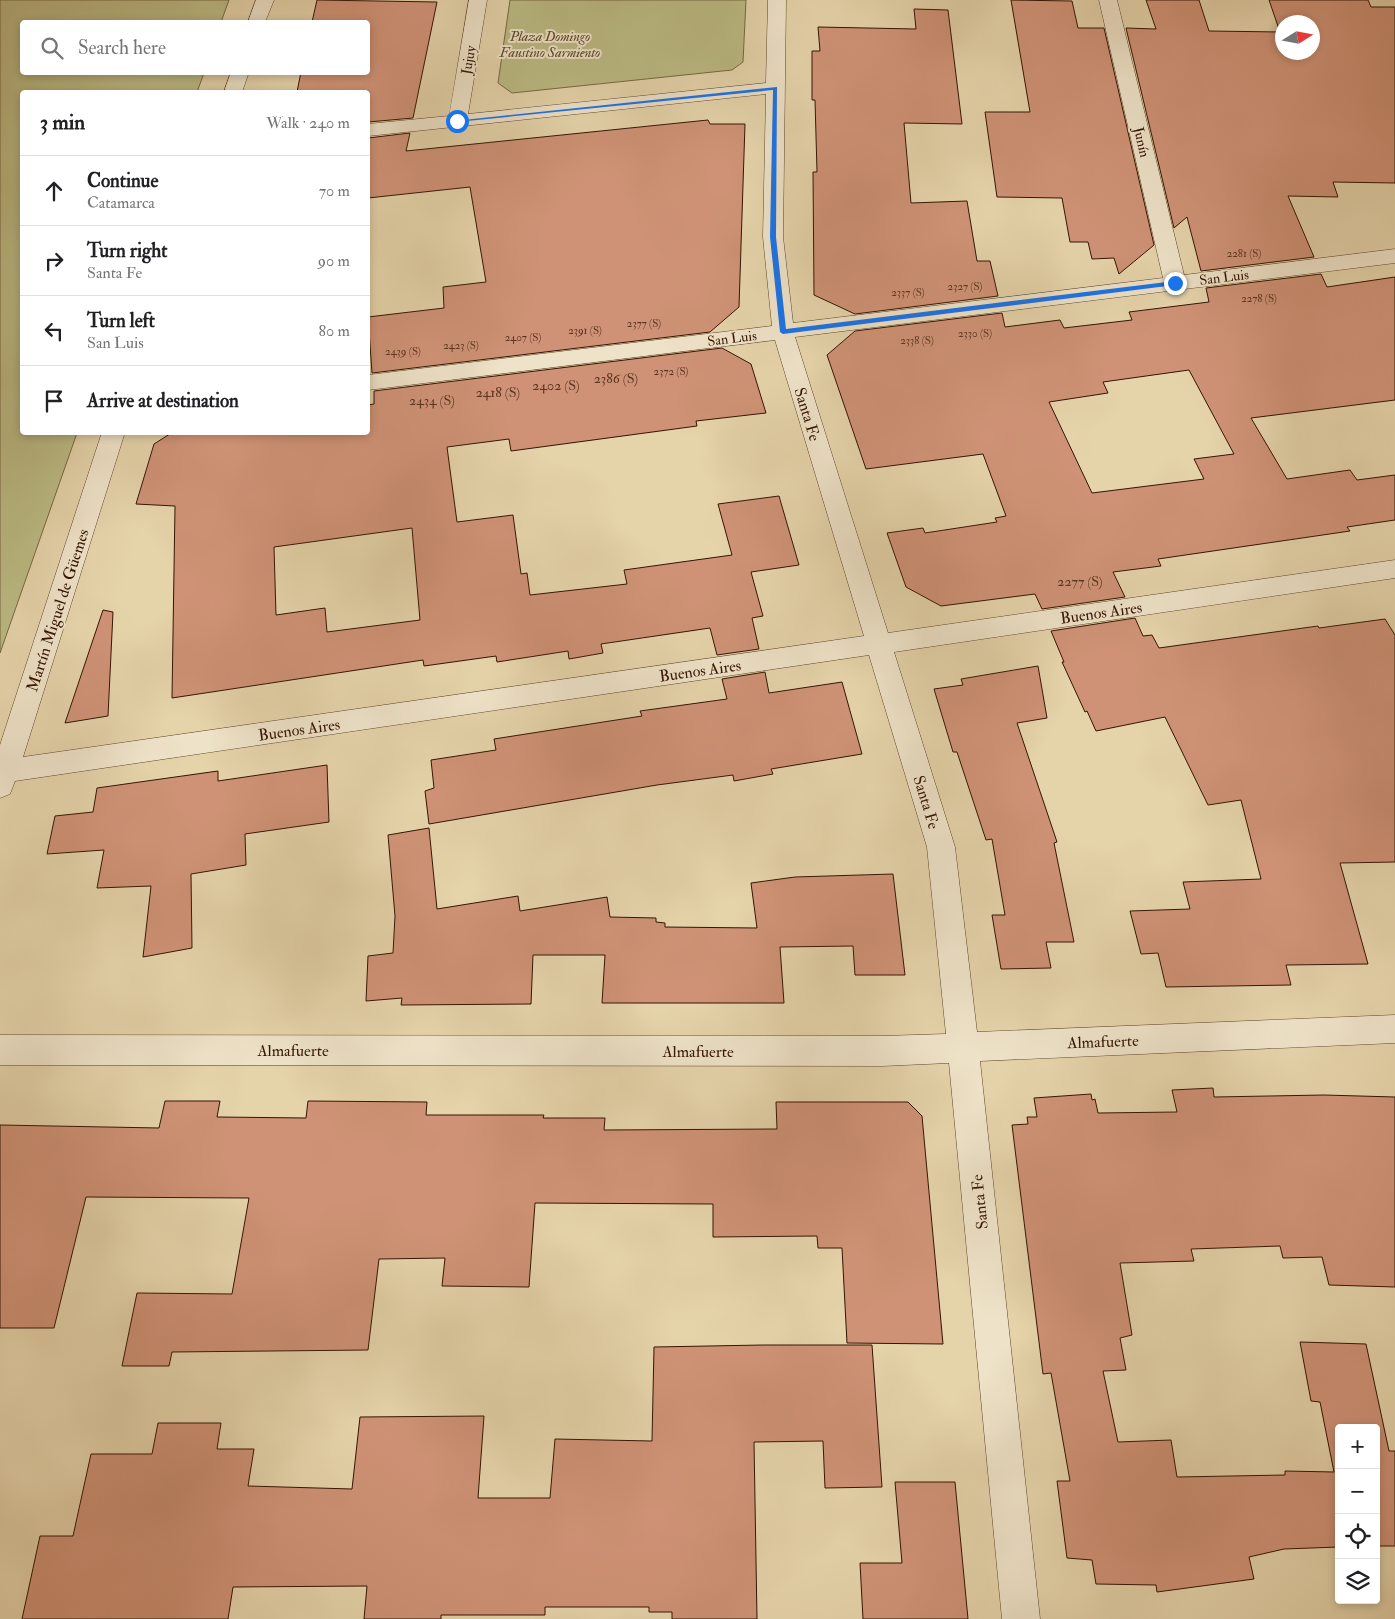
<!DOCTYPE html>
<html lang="en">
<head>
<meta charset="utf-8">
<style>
	:root { --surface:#fff; --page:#f2f2f2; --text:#202124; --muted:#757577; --line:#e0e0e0 }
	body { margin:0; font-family:"IM FELL Double Pica",serif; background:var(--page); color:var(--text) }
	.controls { position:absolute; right:15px; bottom:15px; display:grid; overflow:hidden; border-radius:5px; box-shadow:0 2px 8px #0003 }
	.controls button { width:45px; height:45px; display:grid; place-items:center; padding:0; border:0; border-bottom:1px solid var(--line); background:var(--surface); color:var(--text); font:25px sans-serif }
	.compass { position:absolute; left:1275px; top:15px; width:45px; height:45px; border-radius:50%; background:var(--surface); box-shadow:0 2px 8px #0003; rotate:79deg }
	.stop { position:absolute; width:15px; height:15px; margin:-11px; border:4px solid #1a73e8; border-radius:50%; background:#fff }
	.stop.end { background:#1a73e8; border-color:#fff; box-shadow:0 1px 5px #0008 }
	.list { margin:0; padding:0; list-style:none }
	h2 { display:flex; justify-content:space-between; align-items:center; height:65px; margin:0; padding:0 20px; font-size:21px }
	h2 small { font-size:16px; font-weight:400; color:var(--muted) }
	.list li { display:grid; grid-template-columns:32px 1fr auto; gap:15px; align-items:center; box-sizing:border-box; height:70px; padding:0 20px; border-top:1px solid var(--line) }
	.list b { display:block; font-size:19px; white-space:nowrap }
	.list p { margin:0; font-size:16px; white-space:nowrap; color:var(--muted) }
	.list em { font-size:16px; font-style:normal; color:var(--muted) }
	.icon { flex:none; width:28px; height:28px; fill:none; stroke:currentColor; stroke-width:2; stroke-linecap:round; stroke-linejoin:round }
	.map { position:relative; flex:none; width:1395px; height:1619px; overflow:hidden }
	.search { position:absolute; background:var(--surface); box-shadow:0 2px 8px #0003; left:20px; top:20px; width:350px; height:55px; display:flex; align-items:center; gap:12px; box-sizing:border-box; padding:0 18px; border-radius:5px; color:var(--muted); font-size:19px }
	.panel { position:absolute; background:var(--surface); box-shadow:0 2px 8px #0003; left:20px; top:90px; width:350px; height:345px; border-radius:5px }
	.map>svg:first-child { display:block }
</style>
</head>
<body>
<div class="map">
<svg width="1395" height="1619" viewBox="0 0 1395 1619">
	<rect width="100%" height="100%" fill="#e5d3aa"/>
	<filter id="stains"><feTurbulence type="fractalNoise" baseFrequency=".004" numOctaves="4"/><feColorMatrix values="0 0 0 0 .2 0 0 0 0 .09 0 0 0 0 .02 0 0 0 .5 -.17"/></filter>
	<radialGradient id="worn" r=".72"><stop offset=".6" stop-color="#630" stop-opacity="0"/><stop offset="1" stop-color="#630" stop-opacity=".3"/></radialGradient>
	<path fill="#bbba84" stroke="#786742" d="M0,0h229l-8,22h-199v50l182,1 -7,19h-175v340l55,1 -77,220z
		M510,0h236l-3,62 -11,8 -220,23 -14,-10z"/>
	<path fill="#cf9276" stroke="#341401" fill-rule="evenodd" d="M317,0l120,2 -24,116 -45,4v-30h-71l4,-20h67v-50h-56z
		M1011,0l61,1 6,27h26l50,217 -35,29 -5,-16 -22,1 -4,-17h-18l-8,-44 -65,-1 -12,-85h45z
		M1146,0h53l10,31 71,1 -11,-32h99l3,7h24v176l-62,-1 5,15 -50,-1 26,61 -113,14 -14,-54 -13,11 -48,-200 30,1zM1282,22h30v30h-30z
		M914,9l34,1 14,114 -58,-1 7,80 56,-2 10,60h13l8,35 -143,18 -41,-19 -1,-123h4l-2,-72h-3v-49h8l-2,-24 98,2z
		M708,120l2,4h35l-6,183 -29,25 -338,41 -4,-56 76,-9 -1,-21 43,-5 -16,-95 -102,11v-60l42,-5 -4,18z
		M1321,274l6,13 68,-10v123l-144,18 36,61 63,-9 7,10 38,-5v45l-48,7 3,4 -192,28 3,7 -48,6 12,25 -83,12 -7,-15 -94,12 -35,-19 -19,-54 36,-5 2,5 72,-11 -2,-4 11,-2 -23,-62 -117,15 -39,-114 28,-24 147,-18 3,14 55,-7 4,8 68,-8 -3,-8 80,-10 -3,-14zM1189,370l45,84 -40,5 10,20 -112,14 -43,-91 59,-9 -5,-11z
		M722,348l29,16 15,49 -70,8 1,5 -186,25 -2,-12 -62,8 10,75 56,-7 8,59 6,-1 3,22 97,-11 -3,-14 108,-15 -14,-51 61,-8 20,69 -48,7 12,44 -11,2 7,31 -42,6 -7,-27 -109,16 2,9 -34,6 -1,-8 -71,11 -1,-6 -72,10 -1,-6 -251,38 3,-192 -39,-2 18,-60 19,-12h195v-27l6,-1v-13zM412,528l8,92 -93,12 -2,-24 -49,7 -2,-68z
		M103,610l10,2 -5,104 -43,7z
		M1135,618l8,18 9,-1 7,13 159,-22 1,2 66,-9 10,16v227l-55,1 28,101 -82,1 5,20 -125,2 -8,-34 -17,1 -11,-43 60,-2 -7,-27 78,-3 -20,-79 -33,5 -43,-88 -69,14 -9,-20 -2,1 -23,-50h2l-13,-31z
		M1038,666l9,52 -30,5 40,119 -3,1 20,99h-28l5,26 -50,1 -9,-54h13l-13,-76 -6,1 -29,-88h-4l-19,-63 29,-4 -2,-6z
		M765,672l4,21 73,-11 20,72 -91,15 2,5 -39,7 -1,-6 -76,10 -228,39 -4,-33 9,-3 -3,-28 65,-10 -2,-11 148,-23 -2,-5 87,-12 -5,-20z
		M327,765l2,57 -84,12 1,31 -55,9 1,74 -49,9 8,-71 -54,2 7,-38 -57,4 8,-38 38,-4 4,-24 121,-17v10z
		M429,828l8,81 81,-13 2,15 87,-14 3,20 46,1v4l9,1v4l92,1 -6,-45 44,-6 98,-3 12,101h-50l-2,-29 -73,1 4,56h-182l3,-48h-72l-2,49 -130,1 1,-7 -36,3 2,-45 25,-3 2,-37 -7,-81z
		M1213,1088l1,9 110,-2 71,2v190l-66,-2 -7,-28 -39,1 -3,-12 -89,3 3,12 -74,2 12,72 -12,3 6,32 -23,1 15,71 53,-2 6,37 108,-2v-4l49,1 -14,-70 -9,-1 -11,-59 66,2 23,107h6v95h-19v-118h-37v119l-55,2 -35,8 5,22 -97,13 -1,-7 -60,-1 -4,-24 -25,-2 -10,-77h13l-19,-108 -8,1 -31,-249 16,-1 -1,-7h10l-3,-19 57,-4 1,6 3,-1 3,14 79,-1 -5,-22z
		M165,1101h55l-3,16 89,1 2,-17 119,1 -1,13h118l-1,3h62l-1,12 173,-1 -1,-27h132l14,14 21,228 -96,-1 -5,-95h-24l-1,-12 -104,1v-33l-178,-1 -6,84 -87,-1 3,-28 -66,1 -11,91 -196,2 -3,14h-47l15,-73 95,1 17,-96 -163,-1 -32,131h-54v-203l159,3z
		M763,1345h109l10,142 -57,1 -2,-47 -69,1 3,177h-85v-7h-23v-5h-104v8h-104v4h-77l3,-33 -134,1 -5,32h-206l18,-83h33l18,-82h61l6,-31h63l-4,26h37l-6,37 104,3 8,-72 124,-1 -6,82h72l5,-59 97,2 2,-94z
		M895,1482h60l13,137h-105l-3,-56h42z"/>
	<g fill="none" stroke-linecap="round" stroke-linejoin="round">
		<defs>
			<path id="street" d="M256,0h18l-9,22h-17z
				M469,0h18l-19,114 298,-31 2,-83h18l-3,237 10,86 370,-45 -64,-278h18l67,275 211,-26v14l-600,74 93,296 507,-73v18l-501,74 61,195 22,185 418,-17v28l-415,18 60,558h-38l-53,-556 -67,3 -882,-1v-30l882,1 64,-2 -19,-187 -58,-192 -854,126 -5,13 -10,4v-53l102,-313h23l-102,325 841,-121 -89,-296 -407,50v-15l404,-49 -9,-89 3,-143 -398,42v-12l81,-8z
				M231,72h18l-7,20h-18z"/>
		</defs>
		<use href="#street" stroke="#60442b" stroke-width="1"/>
		<use href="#street" fill="#eee2c8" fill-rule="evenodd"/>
	</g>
	<path fill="#1a73e8" d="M777,87l-1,150 10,92 389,-48 3,2 -3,2 -392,49 -3,-2 -10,-95 3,-147 -316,32 -3,-1z"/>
	<g text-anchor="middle" stroke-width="4" stroke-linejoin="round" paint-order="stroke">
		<g font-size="11" fill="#5b341e">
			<text x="1244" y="257">2281 (S)</text>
			<text x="965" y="290">2327 (S)</text>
			<text x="908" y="296">2337 (S)</text>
			<text x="1259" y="302">2278 (S)</text>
			<text x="644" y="327">2377 (S)</text>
			<text x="585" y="334">2391 (S)</text>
			<text x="975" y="337">2330 (S)</text>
			<text x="523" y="341">2407 (S)</text>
			<text x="917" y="344">2338 (S)</text>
			<text x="461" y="349">2423 (S)</text>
			<text x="403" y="355">2439 (S)</text>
			<text x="671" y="375">2372 (S)</text>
		</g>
		<g font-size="14" font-style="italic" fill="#5c4628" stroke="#eee2c8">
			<text x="550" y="41">Plaza Domingo<tspan x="550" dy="16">Faustino Sarmiento</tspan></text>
		</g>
		<g font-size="14" fill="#341401" stroke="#eee2c8">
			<text transform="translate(468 60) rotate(-80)" y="5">Jujuy</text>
			<text transform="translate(1142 142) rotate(77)" y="5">Junín</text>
			<text transform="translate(1224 277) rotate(-7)" y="5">San Luis</text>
			<text transform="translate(732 338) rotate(-7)" y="5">San Luis</text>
		</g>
		<g font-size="14" fill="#5b341e">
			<text x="616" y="383">2386 (S)</text>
			<text x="556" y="390">2402 (S)</text>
			<text x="498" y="397">2418 (S)</text>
			<text x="432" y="405">2434 (S)</text>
			<text x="1080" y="586">2277 (S)</text>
		</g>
		<g font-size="16" fill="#341401" stroke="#eee2c8">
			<text transform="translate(808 414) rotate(73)" y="6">Santa Fe</text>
			<text transform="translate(57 610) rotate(-72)" y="6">Martín Miguel de Güemes</text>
			<text transform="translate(1101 612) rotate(-8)" y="6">Buenos Aires</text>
			<text transform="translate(700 670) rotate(-8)" y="6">Buenos Aires</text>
			<text transform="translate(299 729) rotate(-8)" y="6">Buenos Aires</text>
			<text transform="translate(927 802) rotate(73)" y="6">Santa Fe</text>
			<text transform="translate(1103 1041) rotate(-2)" y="6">Almafuerte</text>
			<text x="293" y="1056">Almafuerte</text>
			<text x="698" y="1057">Almafuerte</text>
			<text transform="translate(979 1202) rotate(-96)" y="6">Santa Fe</text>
		</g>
	</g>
	<rect width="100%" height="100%" filter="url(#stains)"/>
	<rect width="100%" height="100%" fill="url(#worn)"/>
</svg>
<div class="controls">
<button>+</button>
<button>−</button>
<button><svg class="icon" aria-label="locate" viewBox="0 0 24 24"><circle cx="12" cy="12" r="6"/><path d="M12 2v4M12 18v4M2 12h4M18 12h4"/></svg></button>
<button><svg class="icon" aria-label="layers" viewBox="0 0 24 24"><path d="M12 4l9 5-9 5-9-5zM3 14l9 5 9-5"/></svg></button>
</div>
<svg class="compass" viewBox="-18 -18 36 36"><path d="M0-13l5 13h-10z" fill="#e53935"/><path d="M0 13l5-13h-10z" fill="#757577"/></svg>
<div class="stop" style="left:457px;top:121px"></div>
<div class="stop end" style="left:1175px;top:283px"></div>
<div class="search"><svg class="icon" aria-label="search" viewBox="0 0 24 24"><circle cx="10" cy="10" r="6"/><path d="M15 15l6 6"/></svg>Search here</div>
<section class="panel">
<h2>3 min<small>Walk · 240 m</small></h2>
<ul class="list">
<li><svg class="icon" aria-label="ahead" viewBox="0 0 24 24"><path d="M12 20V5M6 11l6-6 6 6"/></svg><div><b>Continue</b><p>Catamarca</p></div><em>70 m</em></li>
<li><svg class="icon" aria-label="right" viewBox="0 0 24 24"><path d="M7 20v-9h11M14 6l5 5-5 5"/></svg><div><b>Turn right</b><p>Santa Fe</p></div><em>90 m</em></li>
<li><svg class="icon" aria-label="left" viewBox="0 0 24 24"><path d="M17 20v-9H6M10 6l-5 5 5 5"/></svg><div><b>Turn left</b><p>San Luis</p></div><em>80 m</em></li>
<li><svg class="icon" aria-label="arrive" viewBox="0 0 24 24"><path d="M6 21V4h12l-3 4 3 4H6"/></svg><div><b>Arrive at destination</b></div></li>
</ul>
</section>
</div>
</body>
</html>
